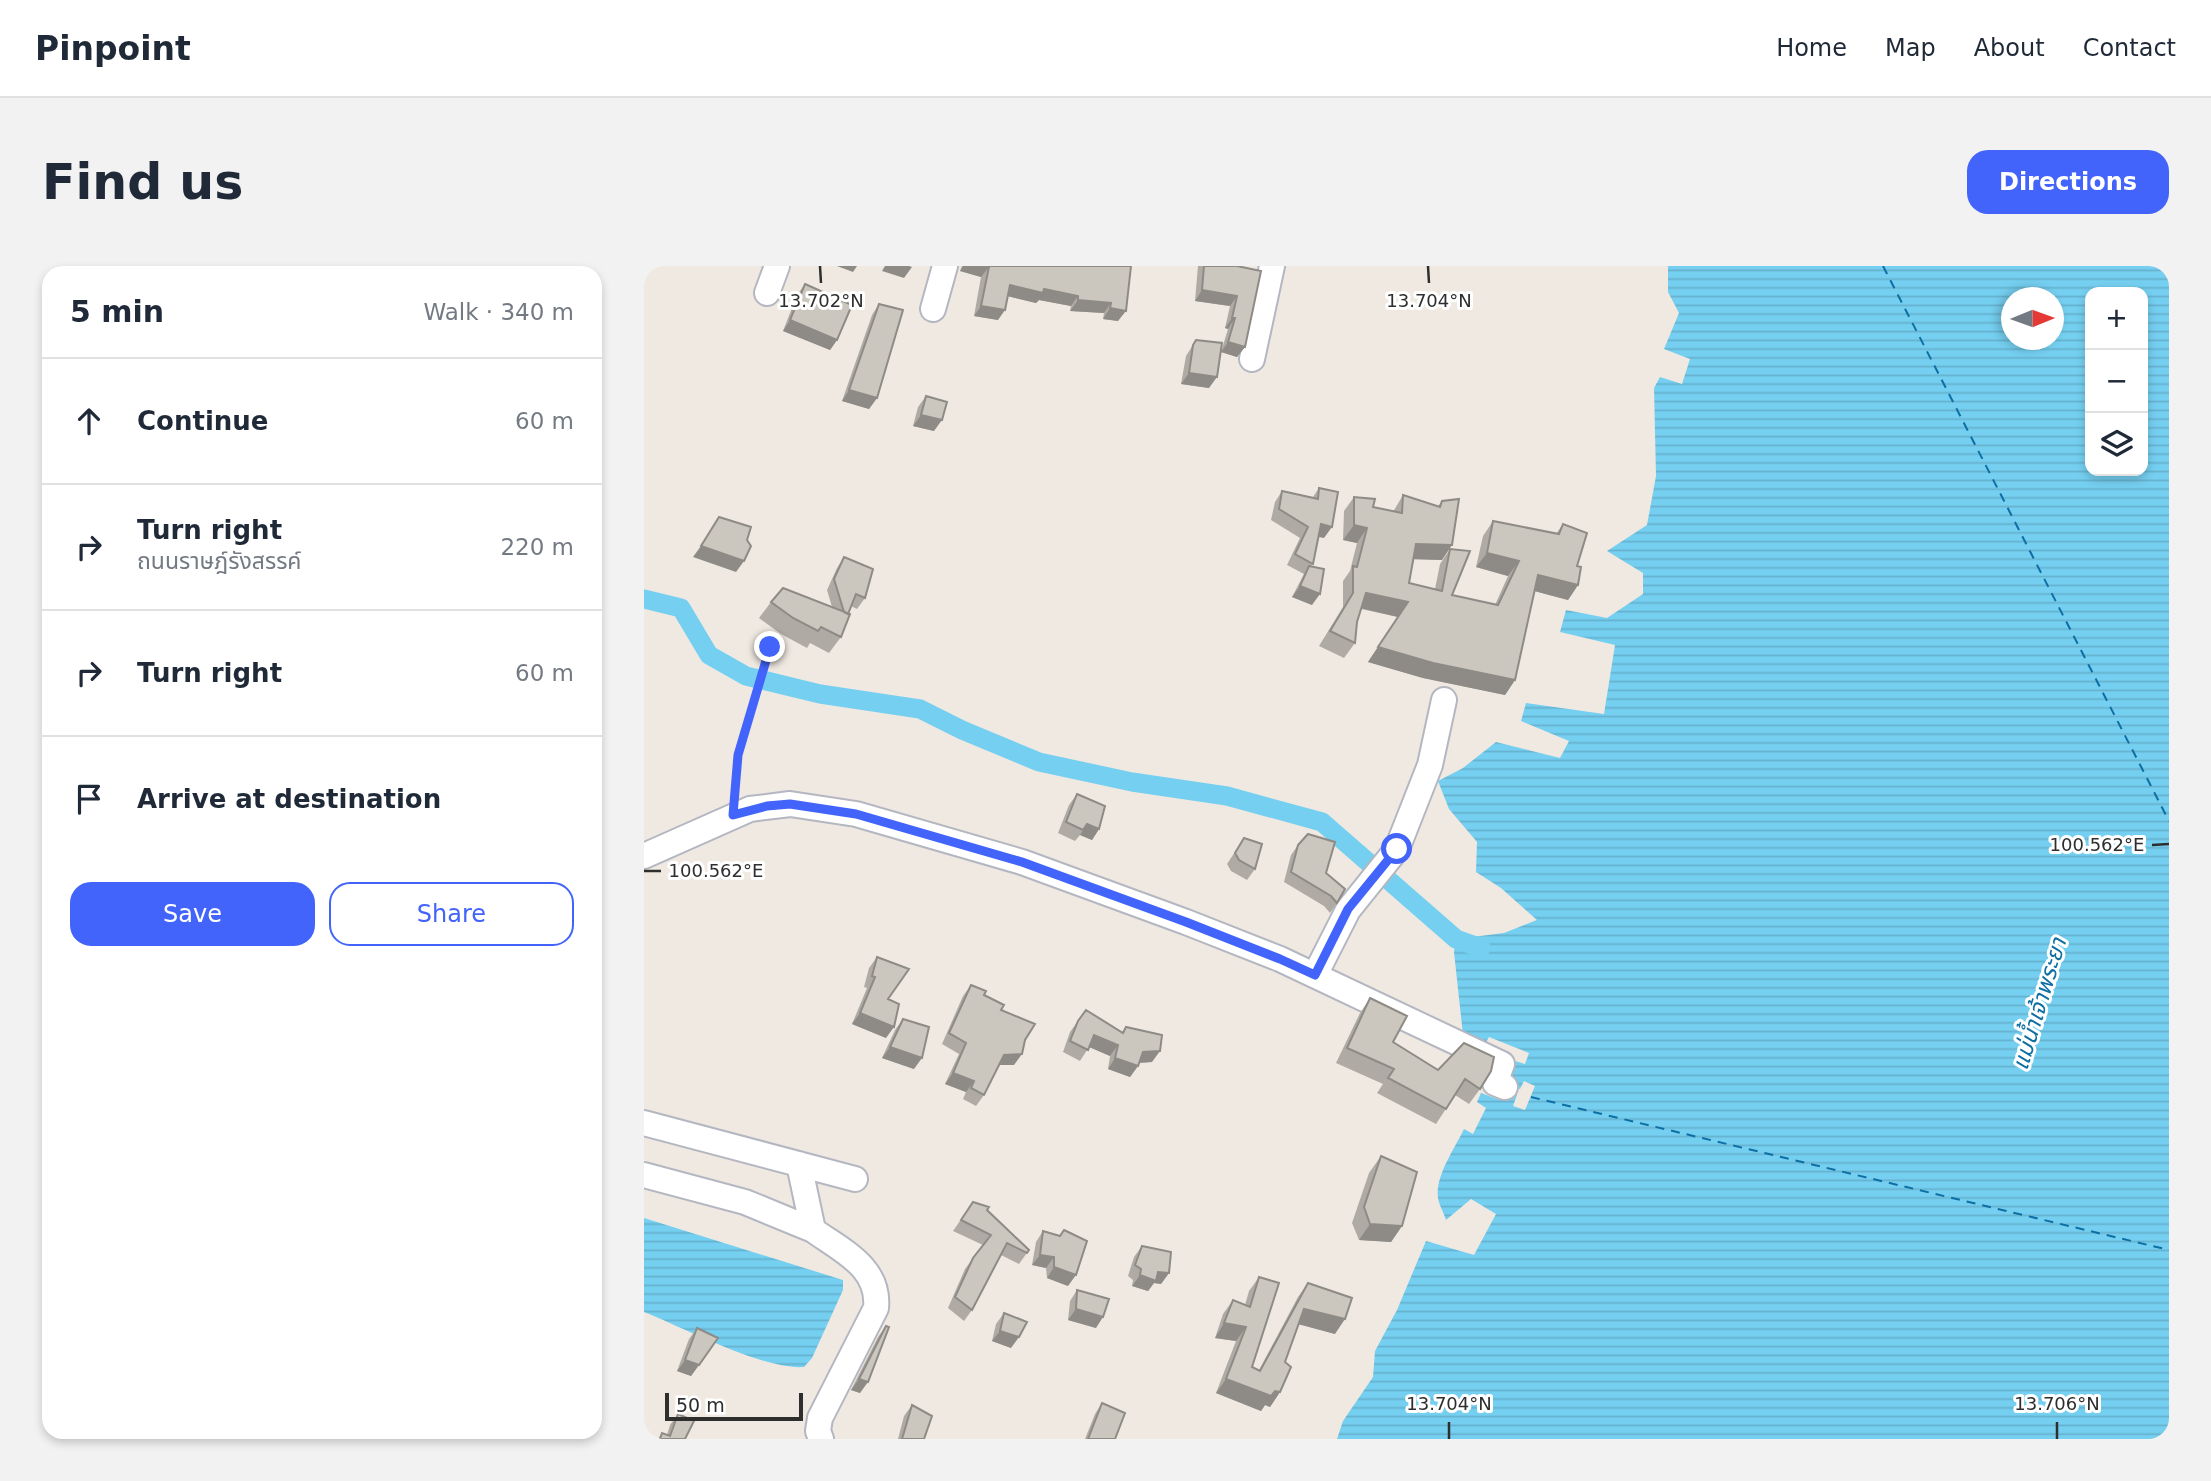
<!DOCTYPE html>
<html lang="en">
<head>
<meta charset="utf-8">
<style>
	:root { --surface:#fff; --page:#f2f2f3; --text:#1f2937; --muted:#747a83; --line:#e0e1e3; --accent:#4264fb }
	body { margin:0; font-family:"DejaVu Sans","Noto Sans Thai",sans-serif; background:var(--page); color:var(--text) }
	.controls { position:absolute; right:21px; top:21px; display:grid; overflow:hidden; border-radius:14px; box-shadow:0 4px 10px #0003 }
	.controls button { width:63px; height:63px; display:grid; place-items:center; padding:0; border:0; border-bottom:2px solid var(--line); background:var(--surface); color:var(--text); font:35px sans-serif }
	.compass { position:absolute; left:1357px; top:21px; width:63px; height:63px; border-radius:50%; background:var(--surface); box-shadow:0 4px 10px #0003; rotate:89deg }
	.scale { position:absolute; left:21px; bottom:18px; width:138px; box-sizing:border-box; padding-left:7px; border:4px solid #2e2e2e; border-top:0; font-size:19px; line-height:24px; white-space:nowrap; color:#2e2e2e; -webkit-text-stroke:5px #fff; paint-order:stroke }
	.stop { position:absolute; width:21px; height:21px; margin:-16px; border:5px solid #4264fb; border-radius:50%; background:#fff }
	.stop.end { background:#4264fb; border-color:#fff; box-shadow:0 2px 7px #0008 }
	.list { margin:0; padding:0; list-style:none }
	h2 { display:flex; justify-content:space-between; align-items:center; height:91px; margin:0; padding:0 28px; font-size:30px }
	h2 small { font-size:23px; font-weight:400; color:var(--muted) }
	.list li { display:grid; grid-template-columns:46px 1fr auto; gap:21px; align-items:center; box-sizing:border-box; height:126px; padding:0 28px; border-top:2px solid var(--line) }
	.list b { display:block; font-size:26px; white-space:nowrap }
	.list p { margin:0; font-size:23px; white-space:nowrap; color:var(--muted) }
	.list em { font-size:23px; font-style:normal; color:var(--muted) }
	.actions { display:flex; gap:14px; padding:21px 28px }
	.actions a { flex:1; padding:16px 0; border:2px solid var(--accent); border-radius:21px; text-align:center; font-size:24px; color:var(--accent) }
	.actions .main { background:var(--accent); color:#fff }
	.icon { flex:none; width:38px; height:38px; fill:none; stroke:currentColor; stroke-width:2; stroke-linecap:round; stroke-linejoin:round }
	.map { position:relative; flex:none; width:1525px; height:1173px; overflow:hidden; border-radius:21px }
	header { display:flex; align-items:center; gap:42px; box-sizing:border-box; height:98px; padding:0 35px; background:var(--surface); border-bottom:2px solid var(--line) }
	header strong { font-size:33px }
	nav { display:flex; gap:38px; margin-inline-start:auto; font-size:24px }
	.intro { display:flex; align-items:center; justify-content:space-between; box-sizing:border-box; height:168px; padding:0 42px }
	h1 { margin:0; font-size:49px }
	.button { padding:18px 32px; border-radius:21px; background:var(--accent); color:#fff; font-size:24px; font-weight:700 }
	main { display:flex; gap:42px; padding:0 42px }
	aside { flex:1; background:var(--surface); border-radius:21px; box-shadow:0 4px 10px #0003 }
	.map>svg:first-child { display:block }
</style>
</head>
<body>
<header>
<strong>Pinpoint</strong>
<nav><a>Home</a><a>Map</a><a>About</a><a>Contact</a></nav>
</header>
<div class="intro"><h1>Find us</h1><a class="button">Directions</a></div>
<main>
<aside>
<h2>5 min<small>Walk · 340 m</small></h2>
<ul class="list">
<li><svg class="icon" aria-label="ahead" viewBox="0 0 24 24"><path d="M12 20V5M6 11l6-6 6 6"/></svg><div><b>Continue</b></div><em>60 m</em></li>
<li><svg class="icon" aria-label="right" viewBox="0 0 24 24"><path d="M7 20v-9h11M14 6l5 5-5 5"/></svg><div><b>Turn right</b><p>ถนนราษฎ์รังสรรค์</p></div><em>220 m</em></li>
<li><svg class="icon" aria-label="right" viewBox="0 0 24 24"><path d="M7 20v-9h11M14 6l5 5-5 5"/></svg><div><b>Turn right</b></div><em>60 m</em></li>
<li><svg class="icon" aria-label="arrive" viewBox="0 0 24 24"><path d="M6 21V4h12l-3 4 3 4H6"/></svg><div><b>Arrive at destination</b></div></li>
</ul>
<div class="actions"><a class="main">Save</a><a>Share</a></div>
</aside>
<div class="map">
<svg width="1525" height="1173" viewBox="0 0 1525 1173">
	<defs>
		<pattern id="water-rules" width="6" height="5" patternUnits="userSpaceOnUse" patternTransform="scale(1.75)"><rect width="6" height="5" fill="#75cff0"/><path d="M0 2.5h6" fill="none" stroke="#66b2ce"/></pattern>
	</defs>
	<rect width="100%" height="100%" fill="#efe9e1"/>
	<path fill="url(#water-rules)" fill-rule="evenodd" d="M1024,0h501v1173h-832l6,-18 30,-44 2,-26 22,-41 29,-69 48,14 22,-41 -25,-15 -25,21c-2,-7 -7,-15 -8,-22 -3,-22 17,-50 26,-69l9,5 13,-26 -9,-6 4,-9 19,7 15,-39 10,3 4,-11 -40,-16 -4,7 -22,-9 -9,-83 2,-13 48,-6 33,-13 -36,-32 -25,-16 1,-30 -28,-33 -11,-28 25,-13 33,-26 64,16 9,-17 -48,-20 5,-18 78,11 11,-69 -55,-13 6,-22 41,8 36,-24v-21l-36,-22 40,-26 9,-49 -2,-88 6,-11 22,7 8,-25 -26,-10 15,-36 -11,-21zM1446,26h53v179h-53zM1367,32h42v42h-42z
		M0,952l199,62v10l-31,68 -8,9c-41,3 -119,-39 -160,-55z"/>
	<path fill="#efe9e1" d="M880,815l11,5 -10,24 -12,-4 4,-11 -13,-5 2,-6 14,5z"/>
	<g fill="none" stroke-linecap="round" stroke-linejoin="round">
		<path stroke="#75cff0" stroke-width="19" d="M0,333l37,9 28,47 37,21 74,18 100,15 42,21 77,32 93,20 95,14 95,26 134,117 25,9"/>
		<path stroke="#0d6fa3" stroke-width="2" stroke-dasharray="9 7" stroke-linecap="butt" d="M1239,0l286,555
			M887,831l638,153"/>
		<defs>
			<path id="minor" d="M123,27l10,-27
				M289,43l12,-43
				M608,93l20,-93
				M0,590l106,-47 40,-5 66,10 166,48 164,60 94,37 222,105 -7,19 10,4
				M671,709l33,-65 49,-61 33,-84 14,-65
				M0,857l211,56
				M155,898l14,66c29,21 67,37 63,78l-56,110 -2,13 3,8
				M0,909l101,27 68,28"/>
		</defs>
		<use href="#minor" stroke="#b4b7c1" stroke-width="28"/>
		<path stroke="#c9c9c9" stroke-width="3.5" stroke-dasharray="5 3.5" stroke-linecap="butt" d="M91,526l3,-37 32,-108"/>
		<use href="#minor" stroke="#fff" stroke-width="24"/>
	</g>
	<path fill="#afaba4" d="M318,0h169l-13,55 -15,-2 1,-6 -34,-2 1,-5 -32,-6 -3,3 -28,-7 -10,24 -24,-4 7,-39 -21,-6z
		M554,0h39l8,81 -8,10 -16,-5 7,-23 -3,-1 5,-22 -35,-5z
		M161,18l32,56 -7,10 -47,-19 14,-36z
		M235,38l-2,94 -8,11 -27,-8 30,-86z
		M552,74l13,48 -28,-4 5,-28z
		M282,130l8,35 -21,-5 5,-19z
		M675,222l5,50 -6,-1 -5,27 -2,2 1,39 -20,-8 12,-23 -17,-9 13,-27 -29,-18 4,-18 7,-11 31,6z
		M759,229l35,11 4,-5v59l-28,-1 -5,24 26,6 5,-25 10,-15 2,46 43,10 13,-29 -32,-9 7,-31 10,-15 63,13 7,-10 14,42 1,19 -10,15 -34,-9 -19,89 -10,15 -82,-17 -55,-16 30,-45 -37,-8 -4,13 -2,21 -11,15 -25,-12 24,-39v-26l7,-10 7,-28 -14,-3 1,-29 10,-14 19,10 20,5z
		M200,291l21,41 -8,11 -6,-3 -10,31 -12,16 -19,-10 -3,5 -26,-14 -22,-16 12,-16 61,5 -5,-17 10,-22z
		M433,528l22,35 -7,11 -12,-5 -5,6 -17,-8 11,-28z
		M600,572l11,31 -8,11 -16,-9 -4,-7z
		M654,579l28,28 11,30 -7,10 -6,-7 -40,-24 7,-27z
		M233,691l11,42 -2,39 -34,-14 15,-36 -3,-1 5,-19z
		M327,719l13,10 17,15 13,55h-16l-14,30 -8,11 -13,-7 3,-7 -21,-8 14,-30 -17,-10 21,-48z
		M726,732l23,44 45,28 26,-27 16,46 -11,15 -14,-9 -19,29 -59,-31 6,-9 -47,-21 24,-50z
		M442,744l36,23 4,-6 26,35 -13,1 -1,3 -8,11 -22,-8 2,-13 -21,-9 -9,14 -17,-9 7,-20z
		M259,753l11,50 -32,-11 13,-28z
		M737,890l21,70 -11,16 -32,-2 -7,-17 17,-50z
		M329,936l14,8 42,40 -10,14 -18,-9 -29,55 -8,11 -16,-13 17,-39 18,-24 -30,-14z
		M399,965l25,55 -21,-8 -1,-10 -14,-3 4,-23z
		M498,980l27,27 -8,11 -7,-1 -6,8 -16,-5 1,-6 -5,-4 6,-19z
		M615,1011l-7,90 7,3 39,-73 10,-14 27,51 -36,-10 -14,38 -5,30 -10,15 -5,-2 -4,6 -45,-18 20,-52 -21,-3 8,-24 10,-14 12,5 4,-14z
		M433,1024l19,38 -28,-8 2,-19z
		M360,1047l7,35 -19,-7 4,-17z
		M242,1060l-26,67 -9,-3 27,-53z
		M53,1062l21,10 -27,38 -14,-5 12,-32z
		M458,1137l13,36h-30l10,-25z
		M268,1139l12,34h-26l6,-23z
		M34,1148l7,25h-27l4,-6 5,2 3,-10z"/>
	<path fill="#8e8b86" d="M193,0h20l-4,6z
		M241,0h24l3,1 -8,11 -22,-7z
		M319,0h23l3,1 -8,10 -21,-6z
		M366,19l34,4 34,7 -7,10 -32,-6 -3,3 -33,-8z
		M558,24l35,6 -7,10 -35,-5z
		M434,34l33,3 -7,10 -34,-2z
		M337,40l24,4 -7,10 -24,-4z
		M466,42l16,3 -8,10 -15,-2z
		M588,52h3l-7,11 -3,-1z
		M146,54l47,20 -7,10 -47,-19z
		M584,76l17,5 -8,10 -16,-5z
		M545,107l28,4 -8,11 -28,-4z
		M205,124l28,8 -8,11 -27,-8z
		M277,149l21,5 -8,11 -21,-5z
		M677,258l11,3 -8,11 -11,-3z
		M710,259l13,3 -10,15 -14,-3z
		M772,278l36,1 -10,15 -36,-1z
		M57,280l43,15 -8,11 -43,-15z
		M843,287l32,8 -11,15 -32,-9z
		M894,309l40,10 -10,15 -41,-11z
		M656,320l20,8 -8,11 -20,-8z
		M722,327l42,9 -10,15 -42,-10z
		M734,381l137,33 -10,15 -82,-17 -55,-16z
		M443,558l12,5 -7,11 -12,-5z
		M216,747l34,14 -8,11 -34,-14z
		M450,769l24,10 -8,11 -23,-10z
		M246,781l32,11 -8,11 -32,-11z
		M516,785l-8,11 -17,1 8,-11z
		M378,788l-8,11h-18l8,-10z
		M471,792l23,8 -8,11 -22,-8z
		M309,807l21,8 -8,11 -21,-8z
		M726,958l32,2 -11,16 -32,-2z
		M396,989l14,2 -8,11 -14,-3z
		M410,1001l22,8 -8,11 -21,-8z
		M514,1006l11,1 -8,11 -7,-1 -6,8 -16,-5 8,-11z
		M432,1043l27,8 -7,11 -28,-8z
		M660,1043l41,10 -10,15 -41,-11z
		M580,1057l22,4 -10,14 -21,-3z
		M356,1065l19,6 -8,11 -19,-7z
		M41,1094l14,5 -8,11 -14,-5z
		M215,1113l9,3 -8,11 -9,-3z
		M582,1113l49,12 5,1 -10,15 -5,-2 -4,6 -45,-18z"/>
	<path fill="#cbc7bf" stroke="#8e8b86" stroke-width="2" d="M342,0h145l-5,45 -16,-3 1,-5 -33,-3v-4l-34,-7 -1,4 -33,-8 -5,25 -24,-4 8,-39z
		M560,0h33l24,5 -16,76 -17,-5 7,-24h-3l5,-22 -35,-6z
		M161,18l47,21 -15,35 -47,-20z
		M235,38l24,6 -26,88 -28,-8z
		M552,74l26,3 -5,34 -28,-4 4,-28z
		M282,130l21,6 -5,18 -21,-5z
		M675,222l19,4 -6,35 -11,-3 -8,40 -18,-10 13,-27 -29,-18 3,-18 36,8z
		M759,229l37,12 2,-6 17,-2 -7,46 -36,-1 -7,39 33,8 8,-42 20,2 -18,44 46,10 21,-44 -32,-8 6,-32 66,13 4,-10 24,9 -10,33 4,1 -3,18 -40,-10 -23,105 -82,-17 -55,-16 30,-45 -42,-9 -9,29 -2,21 -25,-12 23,-38v-27l4,1 10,-39 -13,-3v-28l21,2 -2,8 29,6z
		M75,251l32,10 -4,13 4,6 -7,15 -43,-15z
		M200,291l29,12 -8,29 -9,-4 -8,20 -4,-2 -10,-33z
		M665,300l15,3 -4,25 -20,-8z
		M139,322l67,26 -9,23 -20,-10 -3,4 -25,-13 -22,-16z
		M433,528l28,12 -6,23 -12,-5 -4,6 -17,-8z
		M664,568l27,8 -9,31 19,16 -8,14 -6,-7 -40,-24 7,-27z
		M600,572l18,6 -7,25 -16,-9 -4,-7z
		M233,691l32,12 -21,30 11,5 -5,23 -34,-14 15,-36 -3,-1z
		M327,719l15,6 -2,4 20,10 -3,5 34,14 -10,16 -3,14 -18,1 -20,40 -13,-7 3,-7 -21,-8 13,-30 -17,-10z
		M726,732l37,18 -14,26 45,28 26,-27 30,14 -3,14 -11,18 -15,-10 -19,30 -58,-31 6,-9 -47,-21z
		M442,744l37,23 3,-6 36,8 -2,16 -17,1 -5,14 -23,-8 3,-13 -24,-10 -6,15 -18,-9 8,-20z
		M259,753l26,8 -7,31 -32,-11z
		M737,890l36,16 -15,54 -32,-2 -6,-17z
		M329,936l16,5 -2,3 42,40 -2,3 -20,-10 -35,67 -17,-13 18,-39 18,-23 -30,-15z
		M420,964l23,11 -11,34 -22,-8v-10l-14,-2 3,-24 17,5z
		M498,980l29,6 -2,21 -11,-1 -2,9 -16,-6 1,-6 -6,-4z
		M615,1011l20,6 -27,84 8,4 48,-88 44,15 -7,21 -41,-10 -19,53 6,5 -11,25 -5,-1 -4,5 -45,-17 20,-52 -22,-4 9,-23 17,7z
		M433,1024l32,9 -6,18 -27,-8z
		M360,1047l23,9 -8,15 -19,-6z
		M242,1060l3,1 -21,55 -9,-3z
		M53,1062l21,10 -19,27 -14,-5z
		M458,1137l23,10 -10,26h-27z
		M268,1139l20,11 -8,23h-22z
		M34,1148l16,7 -9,18h-25l2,-6 8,3z"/>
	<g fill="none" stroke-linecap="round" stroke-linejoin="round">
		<path stroke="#4264fb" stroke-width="9" d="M126,381l-32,108 -5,60 34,-9 23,-2 66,10 166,48 164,60 94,37 35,16 33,-66 49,-60"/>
	</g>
	<path fill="none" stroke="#2e2e2e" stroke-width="2.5" d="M176,0l1,17M784,0l1,17M1508,579l17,-1M0,605h17M805,1156v17M1413,1156v17"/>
	<g text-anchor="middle" stroke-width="6" stroke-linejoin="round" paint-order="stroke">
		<g font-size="23" font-style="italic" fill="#0d6fa3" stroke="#fff">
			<text transform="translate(1395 738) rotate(-73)" y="8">แม่น้ำเจ้าพระยา</text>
		</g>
	</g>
	<g font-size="18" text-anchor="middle" fill="#2e2e2e" stroke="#fff" stroke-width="6" stroke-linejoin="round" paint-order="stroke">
		<text x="177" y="41">13.702°N</text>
		<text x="785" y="41">13.704°N</text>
		<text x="1453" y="585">100.562°E</text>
		<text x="72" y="611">100.562°E</text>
		<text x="805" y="1144">13.704°N</text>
		<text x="1413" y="1144">13.706°N</text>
	</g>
</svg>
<div class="controls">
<button>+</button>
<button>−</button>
<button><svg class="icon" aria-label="layers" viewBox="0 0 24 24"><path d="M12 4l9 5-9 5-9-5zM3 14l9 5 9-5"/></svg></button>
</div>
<svg class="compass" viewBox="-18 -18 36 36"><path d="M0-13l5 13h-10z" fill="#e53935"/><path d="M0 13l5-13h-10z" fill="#747a83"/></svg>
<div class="scale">50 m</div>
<div class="stop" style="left:753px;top:583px"></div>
<div class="stop end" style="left:126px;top:381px"></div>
</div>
</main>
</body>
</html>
